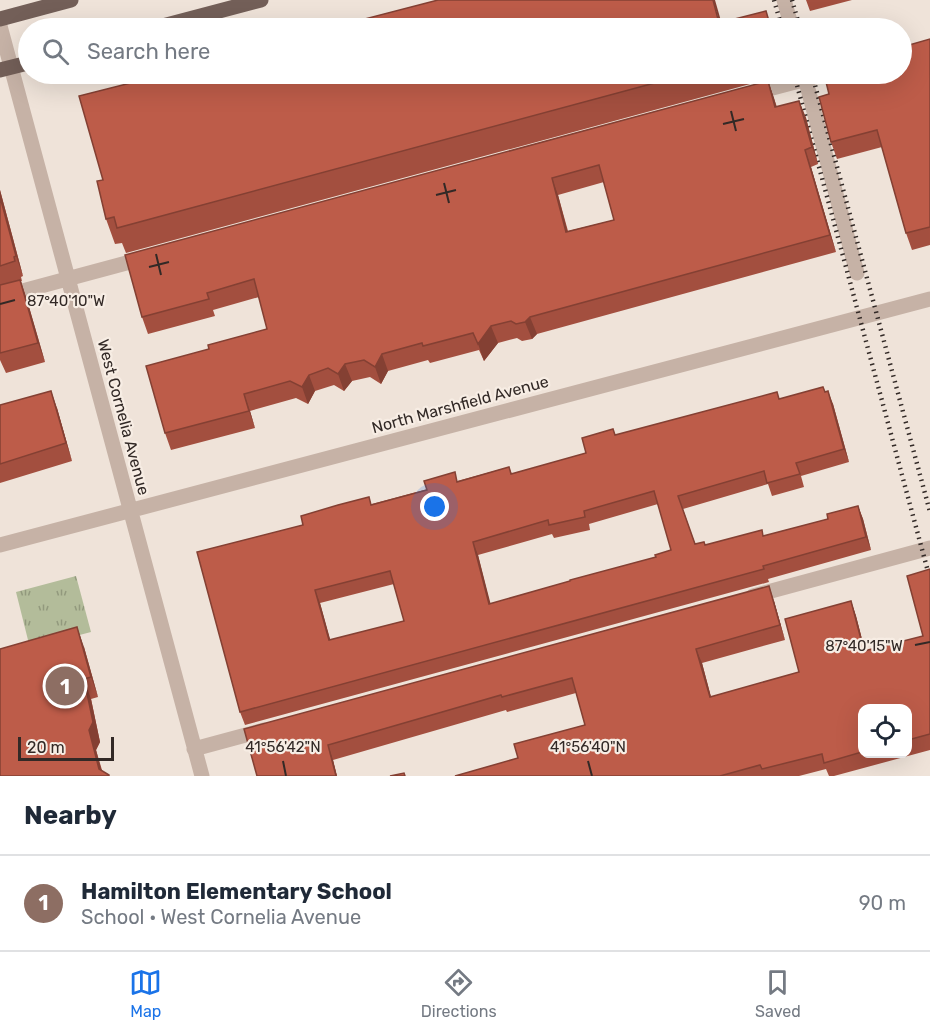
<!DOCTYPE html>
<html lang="en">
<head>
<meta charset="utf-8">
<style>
	:root { --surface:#fff; --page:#f2f2f3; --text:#1f2937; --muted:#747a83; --line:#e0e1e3; --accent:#1a73e8 }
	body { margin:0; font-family:Rubik,sans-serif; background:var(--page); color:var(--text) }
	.controls { position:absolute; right:18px; bottom:18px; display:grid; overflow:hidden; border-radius:12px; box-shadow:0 6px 24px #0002 }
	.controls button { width:54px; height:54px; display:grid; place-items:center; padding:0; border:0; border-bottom:2px solid var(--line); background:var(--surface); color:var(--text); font:30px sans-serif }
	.scale { position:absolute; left:18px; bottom:15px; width:96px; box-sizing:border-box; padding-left:6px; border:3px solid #322926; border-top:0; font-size:16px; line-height:21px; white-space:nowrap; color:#322926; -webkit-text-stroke:4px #f7ede4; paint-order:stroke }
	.you { position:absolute; left:435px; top:507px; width:21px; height:21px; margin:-15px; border:4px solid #fff; border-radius:50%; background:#1a73e8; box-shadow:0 0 0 9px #1a73e833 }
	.badge { display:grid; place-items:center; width:39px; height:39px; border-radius:50%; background:var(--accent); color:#fff; font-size:20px; font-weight:700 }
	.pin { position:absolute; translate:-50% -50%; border:3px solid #fff; box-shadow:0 2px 6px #0006 }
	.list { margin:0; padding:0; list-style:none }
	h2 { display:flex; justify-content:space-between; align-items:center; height:78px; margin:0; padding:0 24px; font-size:26px }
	h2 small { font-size:20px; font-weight:400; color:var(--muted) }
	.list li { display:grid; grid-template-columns:39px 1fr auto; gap:18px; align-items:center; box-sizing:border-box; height:96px; padding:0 24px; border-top:2px solid var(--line) }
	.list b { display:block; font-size:22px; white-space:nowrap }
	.list p { margin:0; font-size:20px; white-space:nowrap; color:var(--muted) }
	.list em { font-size:20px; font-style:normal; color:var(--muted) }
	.icon { flex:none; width:33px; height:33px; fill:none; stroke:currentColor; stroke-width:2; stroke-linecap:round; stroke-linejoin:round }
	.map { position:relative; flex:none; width:930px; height:776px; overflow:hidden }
	.search { position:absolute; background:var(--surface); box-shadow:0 6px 24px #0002; left:18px; right:18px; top:18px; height:66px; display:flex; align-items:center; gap:15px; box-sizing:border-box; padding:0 21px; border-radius:33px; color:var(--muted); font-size:22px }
	.sheet { height:174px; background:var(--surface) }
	nav { display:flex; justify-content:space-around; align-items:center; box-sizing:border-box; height:84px; border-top:2px solid var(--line); background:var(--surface); font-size:16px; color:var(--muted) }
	nav a { display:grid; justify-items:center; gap:3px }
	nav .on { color:var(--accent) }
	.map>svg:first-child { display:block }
</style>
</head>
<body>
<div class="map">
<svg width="930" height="776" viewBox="0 0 930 776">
	<defs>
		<pattern id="park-tufts" width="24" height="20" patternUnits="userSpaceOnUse" patternTransform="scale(1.5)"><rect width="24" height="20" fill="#b3bc9a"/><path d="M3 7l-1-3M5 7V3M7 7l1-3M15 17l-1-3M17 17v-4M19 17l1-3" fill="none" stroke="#92997d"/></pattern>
	</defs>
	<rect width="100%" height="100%" fill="#efe3d9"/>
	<path fill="url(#park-tufts)" d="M76,576l15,56 -61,16 -14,-56z"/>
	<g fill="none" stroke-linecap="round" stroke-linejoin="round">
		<path stroke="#c6b2a6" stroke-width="15" d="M784,0l8,28
			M0,26l202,750
			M804,74l53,199
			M753,93l73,-19
			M0,297l145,-39
			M0,545l930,-246
			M753,596l177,-48
			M194,749l70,-19"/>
		<path stroke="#735f58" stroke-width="15" d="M0,19l71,-19
			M155,28l106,-28
			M0,70l28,-7"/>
		<path stroke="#322926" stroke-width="4.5" stroke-dasharray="1.5 4.5" stroke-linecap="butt" d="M774,0l8,28
			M792,0l8,28
			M794,74l136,505
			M812,74l118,438"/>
	</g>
	<path fill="#a34f3f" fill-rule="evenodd" d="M806,0h46l-42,11z
		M930,39v206l-18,5 -6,-17 -24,-86 -45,12 -6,-17 -2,-48z
		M166,74h609l-7,1 1,4 -643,174 -4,-10 -7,1 -9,-25 -3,-39z
		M768,81l9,26 22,-6 7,17 12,46 -7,3 25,85 -299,82 -5,5 -10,2 -5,-3 -19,5 -14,18 -5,-11 -49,13 -2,-3 -40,11 -7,13 -11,-7 -18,4 -8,10 -10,-6 -19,6 -7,13 -12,-6 -46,13 5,17 -84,22 -6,-17 44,-84 58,-20 -8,-32 -46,13 2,6 -67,18 -6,-17zM604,182l10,38 -46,11 -10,-36z
		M0,190l23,86 -2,1 1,4h-1l6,19 18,62 -39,11 -6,-13z
		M825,392l8,12 16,58 -48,14 3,11 -32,9 -4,-12 -85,25 12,35 10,1 59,-9 64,-17 30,-13 5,13 8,31 -103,29 1,3 -524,143 -5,-13 63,-187 69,-21 137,-37 3,7 74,-21 29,-18 165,-36zM658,504l13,46 -15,7 -166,47 -12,-49 74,-21 2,4 36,-8 -1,-6zM394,584l10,37 -74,19 -10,-37z
		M0,405l57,3 15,53 -72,22z
		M930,569v181l-96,26h-5l-3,-7 -27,7h-344l63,-18 67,-33 -9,-32 -69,19 -1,-2 -173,50 4,16h-80l-13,-47 530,-128 11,39 -83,23 9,34 88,-25 52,-71 5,15 9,35 58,-15zM862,708h46v45h-46z
		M84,647l14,50 -7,2 9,43 -4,8 6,20 -102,6z"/>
	<path fill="#844033" d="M713,0h2l8,28h-2z
		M768,81l6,17 7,26 -6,-17z
		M799,101l7,17 12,46 -6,-17z
		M805,150l6,17 25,85 -6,-17z
		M552,178l6,17 14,54 -6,-17z
		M0,190l23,86 -7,-20 -16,-59z
		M20,280l7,20 18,62 -7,-19z
		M530,317l7,17 -5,5 -7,-17z
		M491,326l7,17 -14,18 -6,-17z
		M382,354l6,17 -7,13 -6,-17z
		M345,364l7,17 -8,10 -6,-17z
		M309,375l6,16 -7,13 -6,-17z
		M51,391l6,17 15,53 -6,-18z
		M828,391l5,13 16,58 -5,-13z
		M244,394l6,17 5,17 -6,-17z
		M858,506l5,13 8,31 -5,-13z
		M473,542l5,13 16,62 -5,-13z
		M769,586l5,15 11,39 -5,-15z
		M315,590l5,13 14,50 -5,-13z
		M851,601l5,15 13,50 -5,-15z
		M77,627l7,20 14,50 -7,-20z
		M696,649l6,14 13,49 -5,-15z
		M84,679l7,20 9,43 -4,8 7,26 -4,-7 -10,-39z
		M328,745l5,15 4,16h-1z"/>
	<path fill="#bd5c49" stroke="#844033" stroke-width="1.5" fill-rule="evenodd" d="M438,0h275l6,23 47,-12 5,17h-438l20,-5v-1z
		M930,39v188l-24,6 -29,-103 -46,12 -12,-45 10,-3 -5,-20h78v-27z
		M166,74h522l-571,154 -3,-11 -8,2 -9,-38 6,-1 -24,-84z
		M768,81l7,26 24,-6 13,46 -7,3 25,85 -300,82 -5,5 -9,2 -5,-3 -20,5 -13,18 -5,-11 -50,13 -1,-3 -40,11 -7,13 -11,-7 -19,4 -7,10 -10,-6 -19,7 -7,12 -12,-6 -46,13 5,17 -84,22 -19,-67 63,-17 -1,-4 59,-16 -13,-50 -47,14 2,6 -67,18 -17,-62zM599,165l15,55 -48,12 -14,-54z
		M0,197l16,59 -2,1 1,4 -15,5z
		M20,280l18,63 -38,10v-68z
		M823,387l2,5 3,-1 16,58 -48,14 4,11 -33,9 -3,-12 -86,25 17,48 9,-2 1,3 57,-15 1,6 65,-17 -1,-5 31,-8 8,31 -103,29 1,3 -524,143 -43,-160 106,-27 -2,-9 37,-11 31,-8 2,8 56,-15 -3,-9 31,-9 2,10 52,-15 2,7 75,-21 -4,-15 31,-9 2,6 162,-43 2,7zM654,491l17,59 -16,5 1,2 -86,23v1l-81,23 -16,-62 75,-22 1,5 36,-8 -1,-6zM390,571l14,50 -75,19 -14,-50z
		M51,391l15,52 -66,21v-59z
		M930,569v165l-22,6v-32h-46v44l-38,11 -2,-9 -60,15 -2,-4 -40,11h-265l63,-18 -4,-14 71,-19 -13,-47 -70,19 -1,-2 -173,50 8,31h-79l-13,-47 525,-143 11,39 -84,24 14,48 89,-25 -14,-53 66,-18 13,50 59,-15 -16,-60z
		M77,627l14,50 -7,2 9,43 -4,8 10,39 10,6v1h-109v-127z
		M404,773l1,3h-15z"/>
	<path fill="none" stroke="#322926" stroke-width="2" d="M731,111l5,20M723,124l21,-5M444,183l5,20M436,195l20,-5M156,254l5,21M149,267l20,-5M0,304l15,-4M915,645l15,-3M283,761l3,15M588,761l4,15"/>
	<g text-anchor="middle" stroke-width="4.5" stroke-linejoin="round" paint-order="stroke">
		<g font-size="16" fill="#322926" stroke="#f7ede4">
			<text transform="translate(460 404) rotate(-15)" y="6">North Marshfield Avenue</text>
			<text transform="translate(124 417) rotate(75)" y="6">West Cornelia Avenue</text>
		</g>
	</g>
	<g font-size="15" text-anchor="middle" fill="#322926" stroke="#f7ede4" stroke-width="4.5" stroke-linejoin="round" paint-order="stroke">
		<text x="66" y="306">87°40'10"W</text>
		<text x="864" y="651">87°40'15"W</text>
		<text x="283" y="752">41°56'42"N</text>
		<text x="588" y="752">41°56'40"N</text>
	</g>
</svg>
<div class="controls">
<button><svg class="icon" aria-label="locate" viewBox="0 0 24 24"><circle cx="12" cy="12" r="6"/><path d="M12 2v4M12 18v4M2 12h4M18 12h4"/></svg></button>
</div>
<div class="scale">20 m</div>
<div class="you"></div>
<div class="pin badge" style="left:65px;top:686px;background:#8d6e63">1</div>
<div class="search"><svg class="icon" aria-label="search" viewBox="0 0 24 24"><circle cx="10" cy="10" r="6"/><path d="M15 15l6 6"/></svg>Search here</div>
</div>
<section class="sheet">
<h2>Nearby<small></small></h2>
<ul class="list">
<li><span class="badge" style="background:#8d6e63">1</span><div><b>Hamilton Elementary School</b><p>School · West Cornelia Avenue</p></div><em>90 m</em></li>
</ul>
</section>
<nav>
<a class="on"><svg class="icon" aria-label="map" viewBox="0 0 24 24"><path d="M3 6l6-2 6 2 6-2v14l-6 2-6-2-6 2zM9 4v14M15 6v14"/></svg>Map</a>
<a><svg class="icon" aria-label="directions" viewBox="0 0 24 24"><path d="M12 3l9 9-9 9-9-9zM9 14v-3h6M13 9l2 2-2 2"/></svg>Directions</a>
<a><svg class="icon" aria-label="saved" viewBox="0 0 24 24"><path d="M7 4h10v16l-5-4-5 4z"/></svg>Saved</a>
</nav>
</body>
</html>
